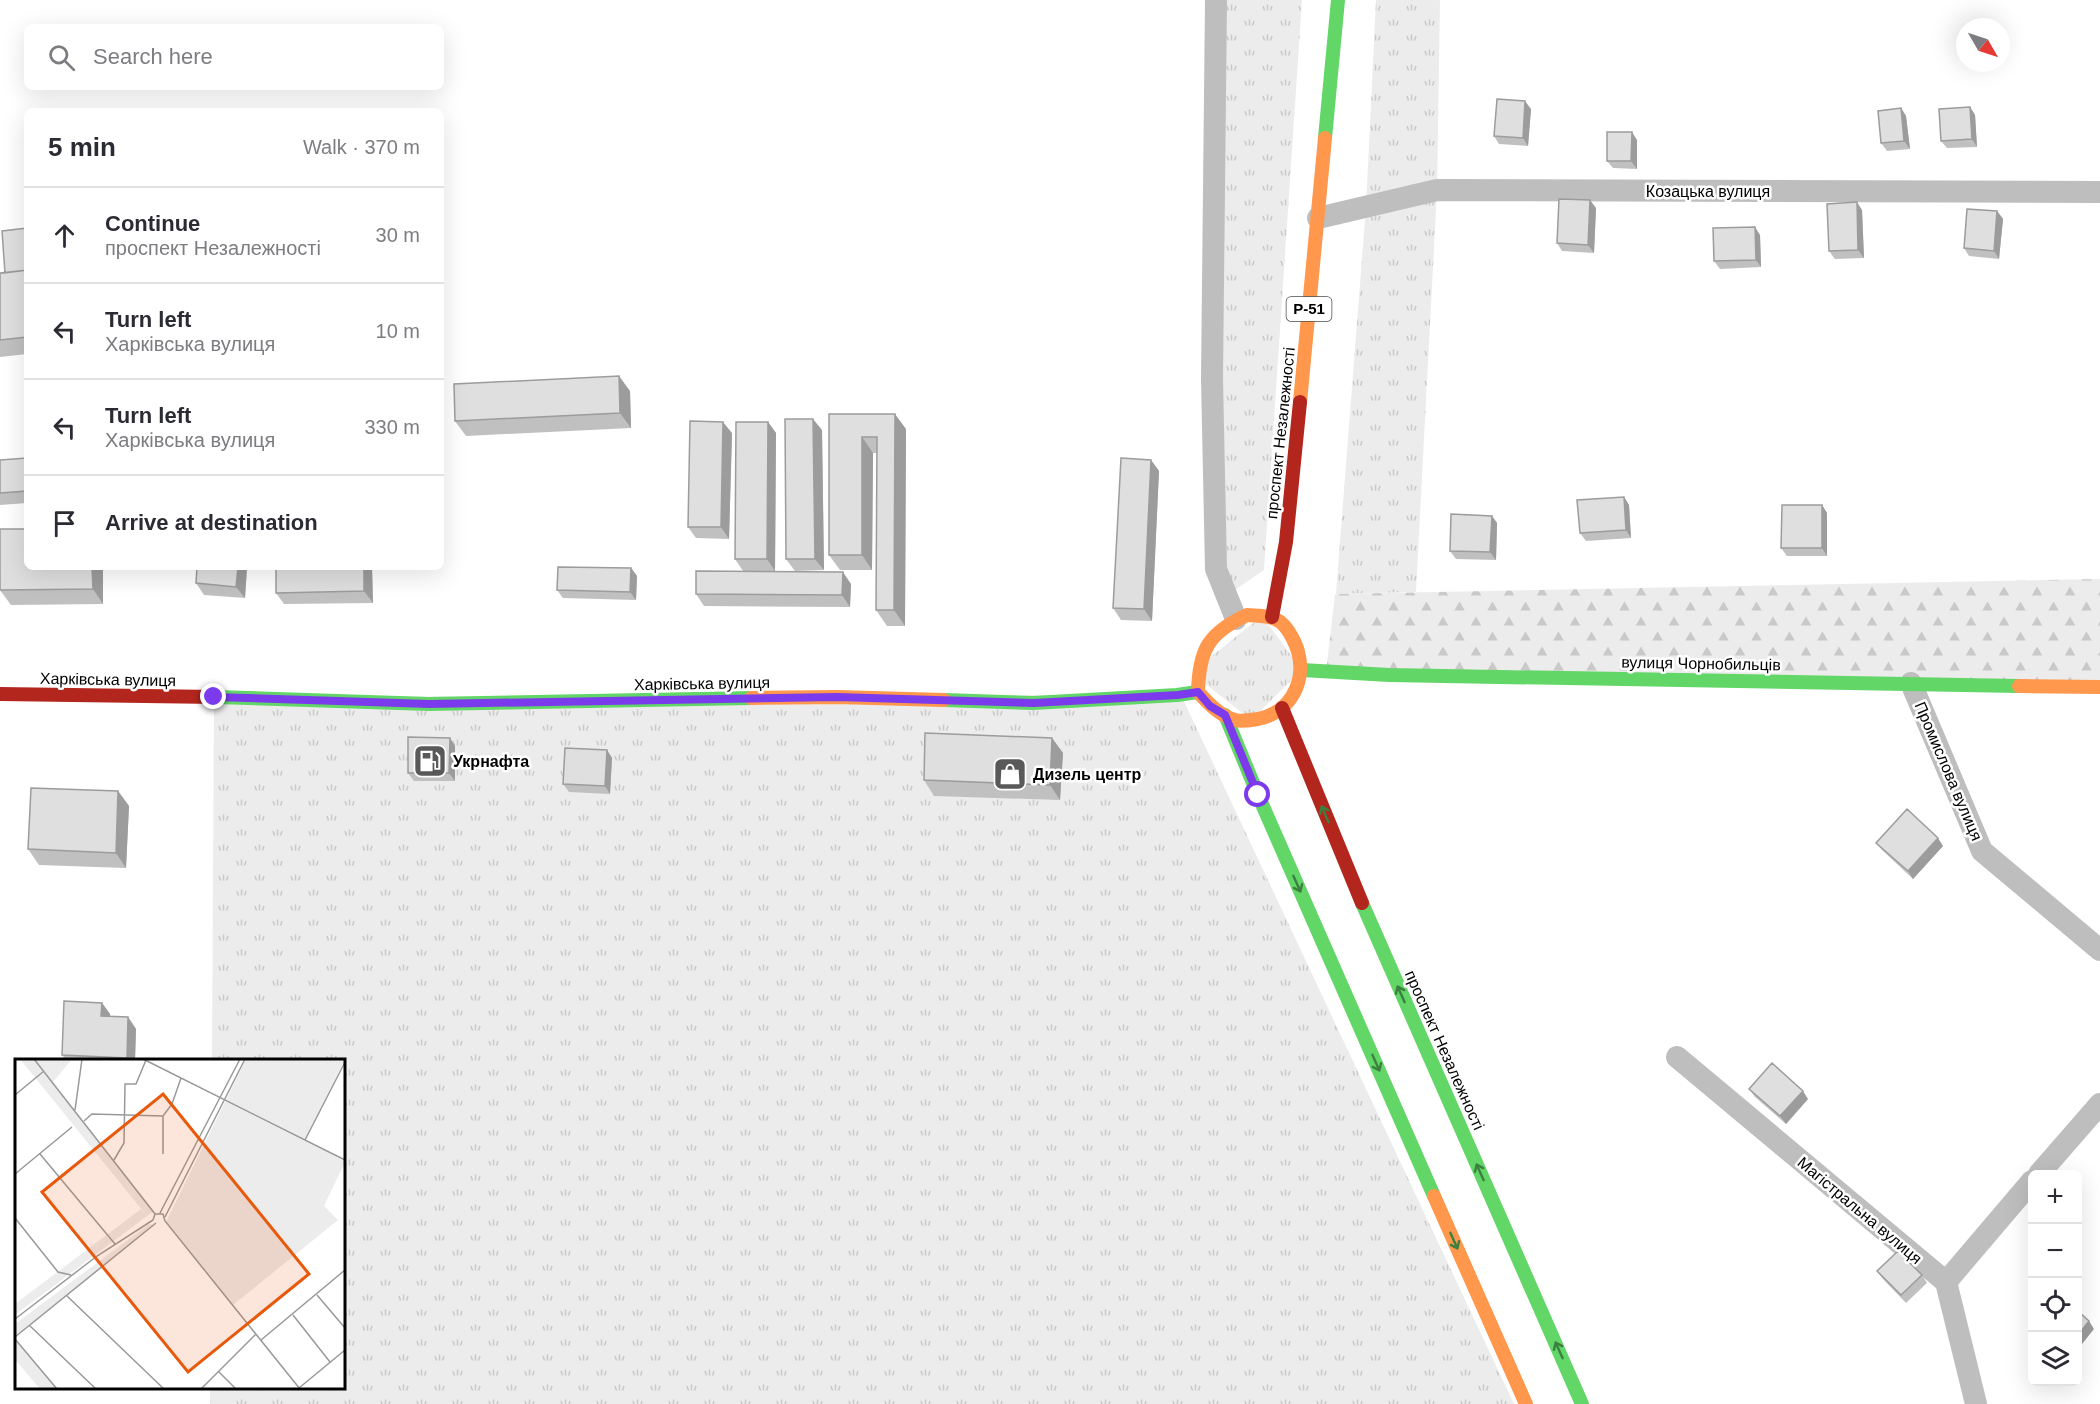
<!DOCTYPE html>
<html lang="en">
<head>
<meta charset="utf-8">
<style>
	:root { --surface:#fff; --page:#f2f2f3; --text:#2b2b33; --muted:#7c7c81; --line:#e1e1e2 }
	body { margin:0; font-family:Helvetica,sans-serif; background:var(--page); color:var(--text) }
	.controls { position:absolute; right:18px; bottom:18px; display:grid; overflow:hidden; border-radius:9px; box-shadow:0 6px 24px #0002 }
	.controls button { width:54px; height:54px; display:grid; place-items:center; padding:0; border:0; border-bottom:2px solid var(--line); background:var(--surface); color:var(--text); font:30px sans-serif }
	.compass { position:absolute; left:1956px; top:18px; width:54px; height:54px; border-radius:50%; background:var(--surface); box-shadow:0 6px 24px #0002; rotate:129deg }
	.stop { position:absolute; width:18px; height:18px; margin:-14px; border:4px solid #7c3aed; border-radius:50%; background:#fff }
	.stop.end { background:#7c3aed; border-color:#fff; box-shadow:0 2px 6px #0008 }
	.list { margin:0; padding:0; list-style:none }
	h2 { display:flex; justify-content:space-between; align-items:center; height:78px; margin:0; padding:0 24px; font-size:26px }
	h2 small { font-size:20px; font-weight:400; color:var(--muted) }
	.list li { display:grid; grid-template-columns:39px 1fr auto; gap:18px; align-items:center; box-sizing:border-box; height:96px; padding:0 24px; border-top:2px solid var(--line) }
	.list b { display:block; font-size:22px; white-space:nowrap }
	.list p { margin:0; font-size:20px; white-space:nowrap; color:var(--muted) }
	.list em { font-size:20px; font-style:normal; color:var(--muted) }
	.icon { flex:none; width:33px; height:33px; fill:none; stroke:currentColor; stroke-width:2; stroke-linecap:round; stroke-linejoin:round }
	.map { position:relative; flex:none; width:2100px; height:1404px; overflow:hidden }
	.search { position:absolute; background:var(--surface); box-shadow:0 6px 24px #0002; left:24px; top:24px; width:420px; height:66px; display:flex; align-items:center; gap:15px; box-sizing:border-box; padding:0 21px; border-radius:9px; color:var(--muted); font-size:22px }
	.panel { position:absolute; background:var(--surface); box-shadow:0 6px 24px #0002; left:24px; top:108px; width:420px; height:462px; border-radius:9px }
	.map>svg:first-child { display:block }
</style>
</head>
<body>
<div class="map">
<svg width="2100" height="1404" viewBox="0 0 2100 1404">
	<defs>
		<pattern id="grass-tufts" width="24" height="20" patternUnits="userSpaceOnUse" patternTransform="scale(1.5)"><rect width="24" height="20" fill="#ececec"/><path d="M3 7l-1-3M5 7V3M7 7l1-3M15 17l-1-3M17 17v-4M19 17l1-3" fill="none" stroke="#c9c9c9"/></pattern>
		<pattern id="forest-firs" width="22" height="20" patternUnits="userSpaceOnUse" patternTransform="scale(1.5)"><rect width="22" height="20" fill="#ececec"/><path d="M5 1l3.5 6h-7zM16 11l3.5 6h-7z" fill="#c9c9c9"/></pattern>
	</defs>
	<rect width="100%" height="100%" fill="#fff"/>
	<path fill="url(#grass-tufts)" d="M1216,0h86l-38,570 -38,26z
		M1376,0h64l-3,190 -21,402 -80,2 30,-387z
		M1262,616l40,54 -51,50 -53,-42v-11z
		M1181,695l333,709h-1304v-16h134v-328h-132l2,-363z"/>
	<path fill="url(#forest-firs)" d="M2100,579v108l-774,-15 9,-78z"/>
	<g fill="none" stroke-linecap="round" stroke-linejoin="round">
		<path stroke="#bebebe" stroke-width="22" d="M1216,0l-4,379 4,190 20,50
			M1318,218l119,-28 663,2
			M1911,683l71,168 118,99
			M1677,1057l269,225 30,122
			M2039,1174l61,-70
			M1946,1282l86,-101"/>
		<path stroke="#63d668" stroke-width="14" d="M1325,138l13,-138
			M1302,670l87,5 630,11
			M217,697l212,7 322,-6
			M944,700l89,3 144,-8 21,-3
			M1225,715l33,80 176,401
			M1362,903l220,501"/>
		<path stroke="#ff974d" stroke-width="14" d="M1300,402l25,-264
			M1247,615c9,1 19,0 28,4 8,3 14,12 18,20 17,33 3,72 -35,80 -7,1 -16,3 -23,1 -15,-4 -27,-17 -37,-28 1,-42 10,-59 49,-77z
			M2019,686l81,1
			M751,698l86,-1 107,3
			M1434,1196l92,208"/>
		<path stroke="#b3261e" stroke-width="14" d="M1272,617l14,-75 14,-140
			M0,694l217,3
			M1282,708l80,195"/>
	</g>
	<path fill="#c0c0c0" d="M1970,107l5,8 2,32 -30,1 -6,-7z
		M1901,108l5,8 4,33 -23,2 -6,-8z
		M1531,109l-3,37 -29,-2 -5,-8z
		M1637,140v29l-24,-1 -6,-7z
		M1596,208l-2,45 -32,-2 -5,-8z
		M1862,210l2,48 -29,1 -6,-8z
		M1997,211l6,8 -4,40 -30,-3 -5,-8z
		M27,228v126l-27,3v-84h5z
		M1760,235l1,32 -41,2 -6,-8z
		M630,391l1,37 -165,8 -11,-15z
		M829,414l77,15 -1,197h-18l-11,-16 1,-157h-4l-1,117h-32l-11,-15z
		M768,422l8,11 -1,138h-32l-8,-12z
		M822,430l2,140 -29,1 -9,-12z
		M732,433l-3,106 -33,-1 -8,-11z
		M27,458v45l-27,2v-45z
		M1151,460l8,11 -7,150 -31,-1 -8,-12z
		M1624,497l5,8 2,33 -45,3 -6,-8z
		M1822,505l5,8v43h-40l-6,-8z
		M1492,516l5,7 -1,37 -40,-1 -6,-8z
		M103,567v37l-92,1 -11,-15z
		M247,567l-2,31 -41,-3 -8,-12z
		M276,567h96l1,36 -89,1 -8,-11z
		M631,568l6,8 -1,24 -73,-2 -6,-8z
		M851,584l-1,23 -146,-1 -8,-12z
		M450,738l5,8v35h-41l-6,-8z
		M1052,738l11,15 -3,47 -126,-4 -10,-16z
		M607,750l5,8 -2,36 -41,-2 -6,-8z
		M118,791l11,15 -3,62 -87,-3 -11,-16z
		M1876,843l67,3 -30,33 -31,-29z
		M102,1003l8,11v3h18l8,12 -1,31h-69l-4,-5z
		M1749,1089l59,10 -22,25 -31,-27z
		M1877,1271l45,4 5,8 -21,20 -23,-24z"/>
	<path fill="#9c9c9c" d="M1525,101l6,8 -3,37 -5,-8z
		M1970,107l5,8 2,32 -5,-8z
		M1901,108l5,8 4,33 -6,-8z
		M1632,132l5,8v29l-6,-8z
		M1590,200l6,8 -2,45 -6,-8z
		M1857,202l5,8 2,48 -6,-8z
		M1997,211l6,8 -4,40 -5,-8z
		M1755,227l5,8 1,32 -5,-7z
		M619,376l11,15 1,37 -11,-15z
		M895,414l11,15 -1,197 -11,-16z
		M813,419l9,11 2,140 -9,-11z
		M723,422l9,11 -3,106 -8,-12z
		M768,422l8,11 -1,138 -8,-12z
		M862,437l11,16 -1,117 -10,-15z
		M1151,460l8,11 -7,150 -8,-12z
		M1624,497l5,8 2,33 -5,-8z
		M1822,505l5,8v43l-5,-8z
		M1492,516l5,7 -1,37 -6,-8z
		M92,567h11v37l-10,-15z
		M238,567h9l-2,31 -9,-11z
		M364,567h8l1,36 -9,-12z
		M631,568l6,8 -1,24 -6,-8z
		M843,572l8,12 -1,23 -8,-12z
		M450,738l5,8v35l-6,-8z
		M1052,738l11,15 -3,47 -10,-15z
		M607,750l5,8 -2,36 -5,-8z
		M118,791l11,15 -3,62 -10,-15z
		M1938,838l5,8 -30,33 -5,-8z
		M102,1003l8,11 -1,14 -8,-12z
		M128,1017l8,12 -1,31h-6l-2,-2z
		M1803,1091l5,8 -22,25 -6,-8z
		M2089,1321l5,8 -16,20v-14z"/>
	<path fill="#dfdfdf" stroke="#9c9c9c" stroke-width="1.5" d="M1497,99l28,2 -2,37 -29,-2z
		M1970,107l2,32 -31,2 -2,-32z
		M1901,108l3,33 -23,2 -3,-32z
		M1607,132h25l-1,29h-24z
		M1559,199l31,1 -2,45 -31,-2z
		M1857,202l1,48 -29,1 -2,-47z
		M1967,209l30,2 -3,40 -30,-3z
		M1755,227l1,33 -42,1 -1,-33z
		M27,228v42l-22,3 -3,-42z
		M27,270v67l-27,3v-67z
		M619,376l1,37 -165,8 -1,-37z
		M829,414h66l-1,196h-18l1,-173h-15v118h-33z
		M785,419h28l2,140h-29z
		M690,421l33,1 -2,105h-33z
		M736,422h32l-1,137h-32z
		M27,458v33l-27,2v-33z
		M1121,458l30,2 -7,149 -31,-1z
		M1624,497l2,33 -46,3 -3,-33z
		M1782,505h40v43h-41z
		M1451,514l41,2 -2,36 -40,-1z
		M0,529h27v38h65l1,22 -93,1z
		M197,567h41l-2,20 -40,-4z
		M276,567h88v24l-88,2z
		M558,567l73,1 -1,24 -73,-2z
		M696,571l147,1 -1,23 -146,-1z
		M925,733l127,5 -2,47 -126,-5z
		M408,737l42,1 -1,35h-41z
		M565,748l42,2 -2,36 -42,-2z
		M31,788l87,3 -2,62 -88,-4z
		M1907,809l31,29 -30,33 -32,-28z
		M64,1001l38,2 -1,13 27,1 -1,41 -65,-3z
		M1772,1063l31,28 -23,25 -31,-27z
		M1898,1251l24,24 -21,20 -24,-24z
		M2078,1311l11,10 -11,14z"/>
	<defs><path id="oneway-shaft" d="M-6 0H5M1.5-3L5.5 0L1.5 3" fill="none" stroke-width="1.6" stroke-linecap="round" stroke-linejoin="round" transform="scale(1.5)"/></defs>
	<g stroke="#3b803e">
		<use href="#oneway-shaft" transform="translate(1325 814) rotate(-113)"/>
		<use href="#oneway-shaft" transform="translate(1297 884) rotate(66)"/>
		<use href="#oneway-shaft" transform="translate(1401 994) rotate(-114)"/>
		<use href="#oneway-shaft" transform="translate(1376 1063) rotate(66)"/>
		<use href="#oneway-shaft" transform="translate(1480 1172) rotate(-114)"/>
		<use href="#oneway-shaft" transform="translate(1454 1241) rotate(66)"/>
		<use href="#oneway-shaft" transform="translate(1559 1350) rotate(-114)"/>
	</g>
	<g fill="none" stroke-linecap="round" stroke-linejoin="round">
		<path stroke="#7c3aed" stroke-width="8" d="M214,697l215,7 408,-7 197,6 144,-8 20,-3 12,14 15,9 33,80"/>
	</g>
	<defs>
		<symbol id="fuel-square" viewBox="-11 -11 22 22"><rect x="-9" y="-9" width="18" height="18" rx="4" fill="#595959" stroke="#fff"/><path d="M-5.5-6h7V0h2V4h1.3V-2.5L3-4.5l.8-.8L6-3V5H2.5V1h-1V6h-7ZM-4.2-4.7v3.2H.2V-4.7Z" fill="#fff"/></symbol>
		<symbol id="shop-square" viewBox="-11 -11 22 22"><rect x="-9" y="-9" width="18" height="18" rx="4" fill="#595959" stroke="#fff"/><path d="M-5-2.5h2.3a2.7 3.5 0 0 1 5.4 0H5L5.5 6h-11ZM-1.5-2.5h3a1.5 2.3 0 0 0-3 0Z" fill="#fff"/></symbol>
	</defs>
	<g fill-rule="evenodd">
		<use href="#fuel-square" x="411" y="742" width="38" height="38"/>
		<use href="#shop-square" x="991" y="755" width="38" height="38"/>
	</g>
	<g text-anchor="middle" stroke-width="5" stroke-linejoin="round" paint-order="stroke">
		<rect fill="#fff" stroke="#4c4c4c" stroke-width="1.5" x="1286.5" y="297" width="45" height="24" rx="4.5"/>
		<g font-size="15" font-weight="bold" fill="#000">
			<text x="1309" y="314">Р-51</text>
		</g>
		<g font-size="16" fill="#000" stroke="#fff">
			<text x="1708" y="197">Козацька вулиця</text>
			<text transform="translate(1280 433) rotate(-84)" y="6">проспект Незалежності</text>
			<text transform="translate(1701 663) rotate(1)" y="6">вулиця Чорнобильців</text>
			<text transform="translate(108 679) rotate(1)" y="6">Харківська вулиця</text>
			<text transform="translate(702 683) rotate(-1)" y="6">Харківська вулиця</text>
			<text transform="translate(1949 771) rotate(67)" y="6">Промислова вулиця</text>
			<text transform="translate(1445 1050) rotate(66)" y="6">проспект Незалежності</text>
			<text transform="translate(1860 1210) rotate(40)" y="6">Магістральна вулиця</text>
		</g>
		<g font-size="16" font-weight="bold" fill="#000" stroke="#fff" text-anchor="start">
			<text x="453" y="767">Укрнафта</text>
			<text x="1033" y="780">Дизель центр</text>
		</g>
	</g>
	<g transform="translate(15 1059)">
		<rect width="330" height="330" fill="#fff"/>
		<path d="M19,0h38l-19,23zM231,0h99l-40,80 40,23 -21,44 14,14 -105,85 -67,-83zM126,150l6,7 -132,99v-11zM134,165l5,1 -139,112v-13z" fill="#ececec"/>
		<path d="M5,0h14l120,152 -7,5zM0,280l42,50h-17l-25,-30z" fill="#ececec"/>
		<path fill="none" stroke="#999" stroke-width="1.5" d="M19,0l121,155M128,0l202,101M0,36l29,-24M60,51l7,-51M69,62l8,-7 71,2M290,81l40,-78M25,95l75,90M148,95v-38l9,-12 9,-26M99,101l10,-17 1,-59h11l10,-24M0,115l57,-47M145,154l80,-154M150,158l80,-158M0,159l43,54 13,3M138,161l2,-6h8l2,7 135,168M302,236l28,33M52,237l97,93M278,256l37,47M0,260l82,-63 56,-36M14,266l67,64M0,278l141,-114M0,280l42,50M246,281l84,-70M203,312l18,18M284,329l46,-38M186,330l55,-55"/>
		<path fill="#e8590c" fill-opacity="0.15" stroke="#e8590c" stroke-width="3" d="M148,35l146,180 -121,98 -146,-180z"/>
		<rect width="330" height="330" fill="none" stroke="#000" stroke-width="3"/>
	</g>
</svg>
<div class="controls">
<button>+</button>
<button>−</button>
<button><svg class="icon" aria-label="locate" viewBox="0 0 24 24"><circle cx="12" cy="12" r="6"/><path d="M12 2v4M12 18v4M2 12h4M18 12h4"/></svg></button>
<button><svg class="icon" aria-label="layers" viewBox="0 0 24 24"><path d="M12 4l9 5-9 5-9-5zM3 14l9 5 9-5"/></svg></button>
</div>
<svg class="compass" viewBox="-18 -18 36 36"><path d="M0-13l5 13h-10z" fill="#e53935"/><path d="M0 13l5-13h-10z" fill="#7c7c81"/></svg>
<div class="stop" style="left:1258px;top:795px"></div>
<div class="stop end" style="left:214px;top:697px"></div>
<div class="search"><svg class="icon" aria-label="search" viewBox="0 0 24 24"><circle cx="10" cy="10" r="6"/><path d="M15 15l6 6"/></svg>Search here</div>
<section class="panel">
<h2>5 min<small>Walk · 370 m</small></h2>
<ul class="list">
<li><svg class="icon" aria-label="ahead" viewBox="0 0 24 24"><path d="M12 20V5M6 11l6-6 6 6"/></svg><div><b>Continue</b><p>проспект Незалежності</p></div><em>30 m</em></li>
<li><svg class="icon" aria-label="left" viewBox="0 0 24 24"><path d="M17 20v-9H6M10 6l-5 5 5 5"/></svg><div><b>Turn left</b><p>Харківська вулиця</p></div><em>10 m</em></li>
<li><svg class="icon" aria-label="left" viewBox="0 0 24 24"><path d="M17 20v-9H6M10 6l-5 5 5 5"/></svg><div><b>Turn left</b><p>Харківська вулиця</p></div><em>330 m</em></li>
<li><svg class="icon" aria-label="arrive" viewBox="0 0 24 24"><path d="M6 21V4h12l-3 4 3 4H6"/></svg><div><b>Arrive at destination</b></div></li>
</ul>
</section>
</div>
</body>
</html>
